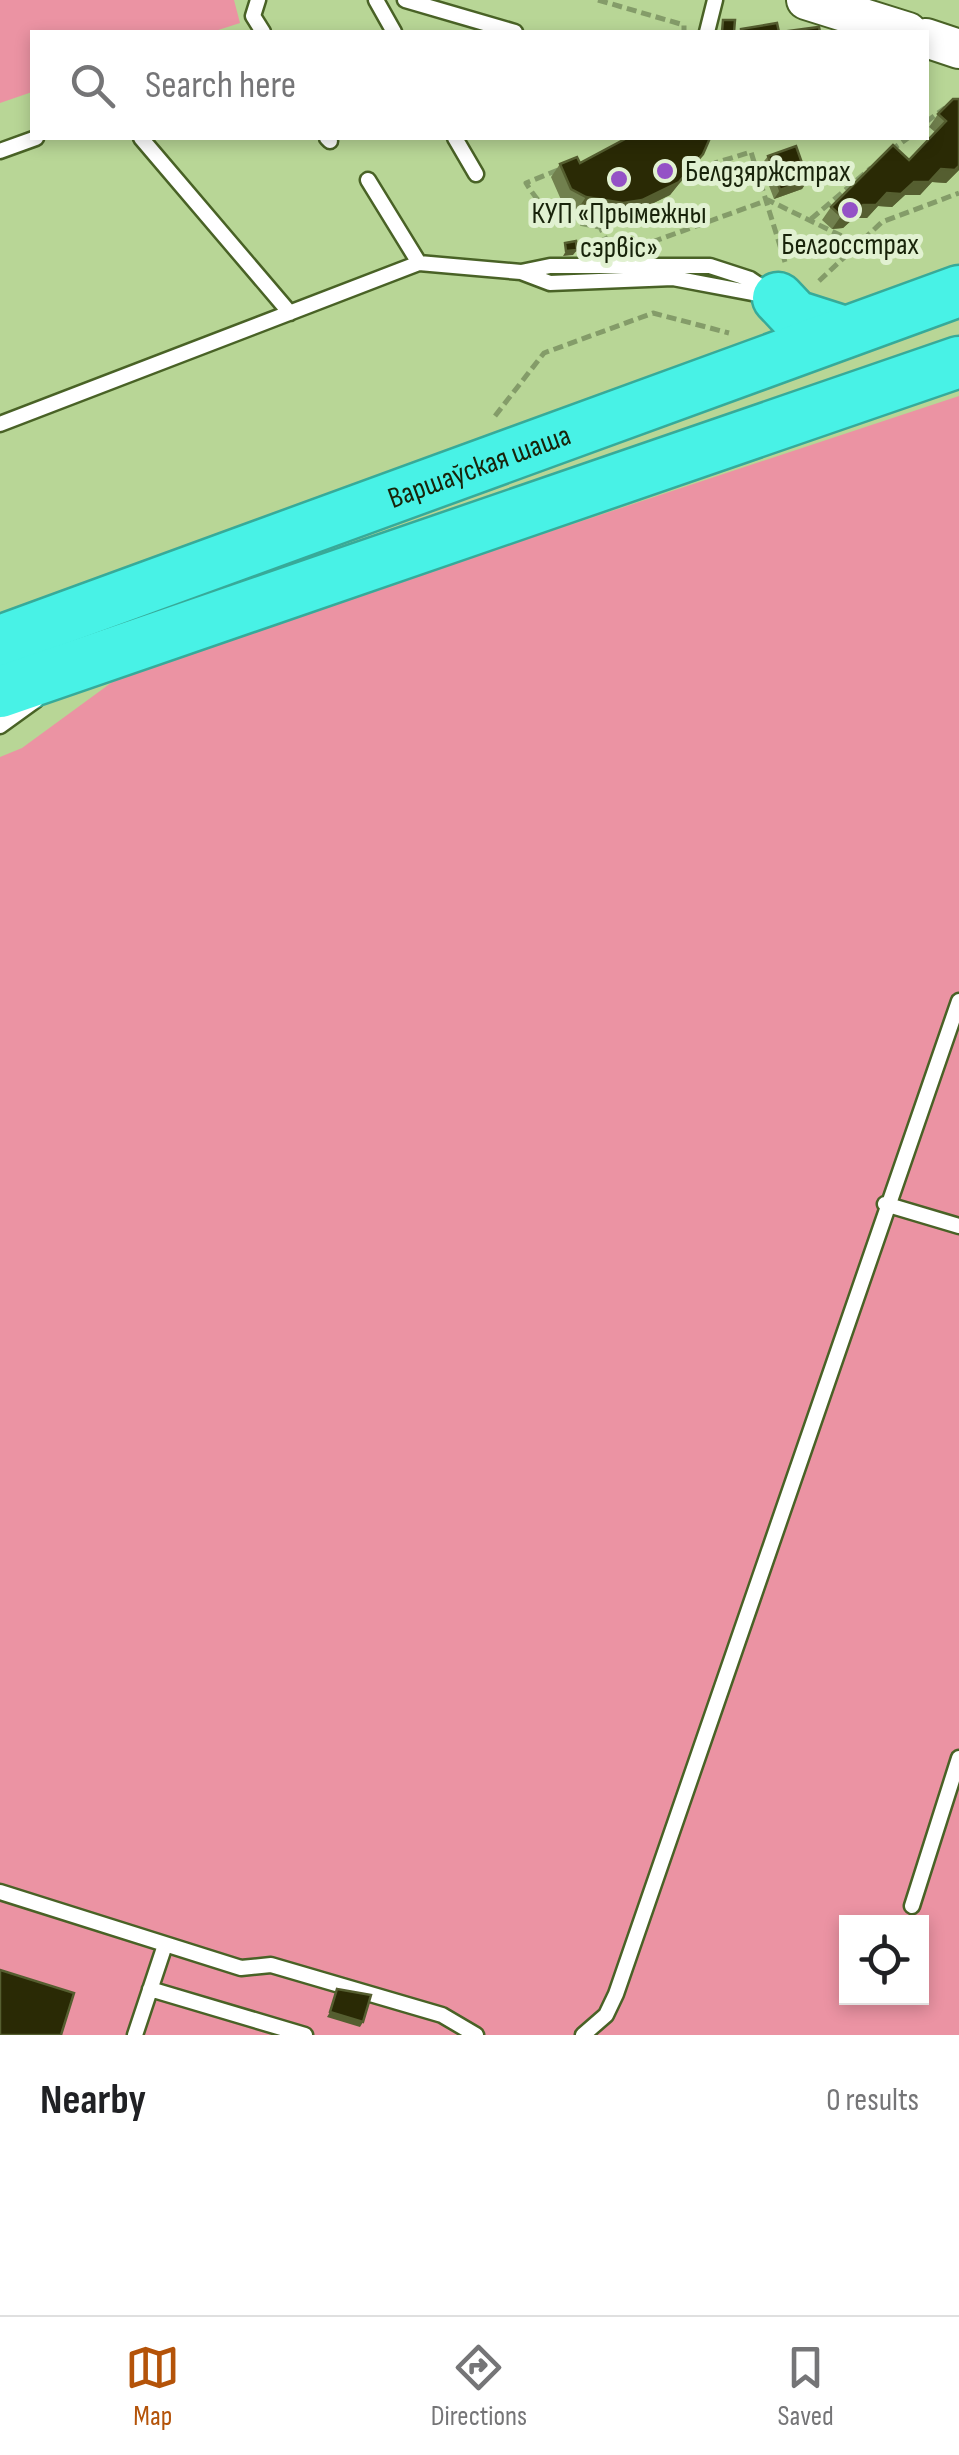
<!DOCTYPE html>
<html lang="en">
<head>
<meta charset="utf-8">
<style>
	:root { --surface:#fff; --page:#f2f2f2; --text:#202124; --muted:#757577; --line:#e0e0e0; --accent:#b45309 }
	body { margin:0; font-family:"Sofia Sans Condensed",sans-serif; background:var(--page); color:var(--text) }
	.controls { position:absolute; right:30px; bottom:30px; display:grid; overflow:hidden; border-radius:0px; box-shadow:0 5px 15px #0003 }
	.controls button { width:90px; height:90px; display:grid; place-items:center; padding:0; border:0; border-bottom:2px solid var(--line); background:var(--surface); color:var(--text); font:50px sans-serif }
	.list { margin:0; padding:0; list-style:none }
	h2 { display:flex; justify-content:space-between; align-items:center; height:130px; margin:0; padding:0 40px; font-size:42px }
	h2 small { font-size:32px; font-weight:400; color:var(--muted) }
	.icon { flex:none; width:55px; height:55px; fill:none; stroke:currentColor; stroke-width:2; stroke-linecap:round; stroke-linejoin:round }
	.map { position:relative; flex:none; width:959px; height:2035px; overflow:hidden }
	.search { position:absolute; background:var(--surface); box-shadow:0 5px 15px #0003; left:30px; right:30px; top:30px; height:110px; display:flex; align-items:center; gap:25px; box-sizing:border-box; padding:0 35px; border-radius:0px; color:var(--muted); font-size:38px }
	.sheet { height:280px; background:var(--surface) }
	nav { display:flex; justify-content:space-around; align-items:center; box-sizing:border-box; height:140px; border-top:2px solid var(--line); background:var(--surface); font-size:28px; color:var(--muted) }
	nav a { display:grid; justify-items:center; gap:5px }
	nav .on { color:var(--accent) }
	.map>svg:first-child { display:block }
</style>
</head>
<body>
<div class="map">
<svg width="959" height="2035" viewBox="0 0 959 2035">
	<rect width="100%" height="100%" fill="#b8d696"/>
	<path fill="#eb93a3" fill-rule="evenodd" d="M0,0h234l6,23 -28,9h-180v60l-32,11z
		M959,396v1639h-959v-1278l22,-9 104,-76zM846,1922h76v76h-76z"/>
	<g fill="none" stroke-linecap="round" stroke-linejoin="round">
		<defs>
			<path id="lane" d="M258,0l-5,16 10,16
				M376,0l18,32
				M405,0l110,32
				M707,32l8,-32
				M141,138l149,175
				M327,138l3,3
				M455,138l21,36
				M0,151l36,-13
				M368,180l51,83
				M521,272l29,11 123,-5 95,18
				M0,424l419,-161 102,9 29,-6h160l40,13 24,16
				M0,726l36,-26
				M885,1204l74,22
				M0,1892l241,76 30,-3 171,50 34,20
				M912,1906l47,-148
				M150,1989l155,46
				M135,2035l30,-90
				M583,2035l23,-20 10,-21 343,-993"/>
			<path id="secondary" d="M806,0l102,32
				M926,38l33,11"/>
			<g id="highway">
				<path d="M778,298l17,18 50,16"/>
				<path id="s1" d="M0,641l959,-350"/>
				<path d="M0,692l959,-330"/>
			</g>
		</defs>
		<use href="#lane" stroke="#496226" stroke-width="19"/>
		<use href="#secondary" stroke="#496226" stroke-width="42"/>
		<use href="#highway" stroke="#37aa99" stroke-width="55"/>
		<path stroke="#849c69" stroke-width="5" stroke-dasharray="10 5" stroke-linecap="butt" d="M598,0l86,25v5
			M926,122l19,-14
			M890,151l18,-13
			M558,170l-32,13c20,33 37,38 74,44l8,16
			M705,182l10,-19 36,-11 34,110
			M811,219l60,-51
			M652,242l116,-42 90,44
			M819,281l63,-59 77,-29
			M495,416l49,-63 109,-40 76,20"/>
		<use href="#lane" stroke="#fff" stroke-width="14"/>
		<use href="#secondary" stroke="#fff" stroke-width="38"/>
		<use href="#highway" stroke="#48f2e6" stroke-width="50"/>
	</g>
	<path fill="#71804e" d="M959,99v71l-13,13 -14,-1 -12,13h-15l-13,12 -14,-1 -11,12h-13l-11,10 -11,1 -10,-9 9,-13 78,-47 26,-28 -6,-5 9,-13z
		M703,154l-33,41 -37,18 -19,3 -37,-6 -15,-8 -11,-25 9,-13z
		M768,156l40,24 -6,9 -28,10 -13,-34z"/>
	<path fill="#555e30" d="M703,154l-33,41 -37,18 -19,3 -37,-6 9,-13z
		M959,166v4l-13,13 -14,-1 -12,13h-15l-13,12 -14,-1 -11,12h-13l-11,10 -11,1 9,-13 22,-11 78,-36z
		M808,180l-6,9 -28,10 6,-9z
		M577,250l-4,5 -10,1 3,-5z
		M330,2012l33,10 -3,5 -33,-10z"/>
	<path fill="#2a2a05" stroke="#555e30" stroke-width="2.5" d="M723,20h12l-1,12h-12z
		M777,23l2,9h-38v-3z
		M819,27l1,5h-39z
		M953,99h6v67l-4,4 -14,-1 -12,13h-15l-13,12 -14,-1 -11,12h-13l-11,10 -11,1 -10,-9 62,-62 16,15 37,-39 -8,-7z
		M627,138h83l-7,16 -24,28 -37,18 -19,3 -37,-6 -15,-8 -11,-25 17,-7 3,6z
		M796,146l12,34 -28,10 -12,-34z
		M576,241l1,9 -11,1 -1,-8z
		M0,1970l74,23 -13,42h-61z
		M337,1989l34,6 -8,27 -33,-10z"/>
	<g fill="#9451c6" stroke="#e1f1d1" stroke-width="4">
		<circle cx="665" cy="171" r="10"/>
		<circle cx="619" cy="179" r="10"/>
		<circle cx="850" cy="210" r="10"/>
	</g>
	<g text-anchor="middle" stroke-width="10" stroke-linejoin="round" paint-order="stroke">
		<g font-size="30" fill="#18230a" stroke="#e1f1d1">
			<text x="685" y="181" text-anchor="start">Белдзяржстрах</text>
			<text x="619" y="223">КУП «Прымежны<tspan x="619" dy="34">сэрвіс»</tspan></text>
			<text x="850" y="254">Белгосстрах</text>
		</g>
		<g font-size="30" fill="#18230a" stroke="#e1f1d1">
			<text dy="10" stroke="none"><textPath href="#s1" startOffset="510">Варшаўская шаша</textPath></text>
		</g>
	</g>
</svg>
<div class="controls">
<button><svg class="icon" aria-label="locate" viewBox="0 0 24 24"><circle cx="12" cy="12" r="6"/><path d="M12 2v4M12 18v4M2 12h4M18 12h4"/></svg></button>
</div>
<div class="search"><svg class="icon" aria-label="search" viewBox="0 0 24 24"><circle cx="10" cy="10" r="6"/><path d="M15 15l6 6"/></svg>Search here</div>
</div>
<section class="sheet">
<h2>Nearby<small>0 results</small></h2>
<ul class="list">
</ul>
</section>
<nav>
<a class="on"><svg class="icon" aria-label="map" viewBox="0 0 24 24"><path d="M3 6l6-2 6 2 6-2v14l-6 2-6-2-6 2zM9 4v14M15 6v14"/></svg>Map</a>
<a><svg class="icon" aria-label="directions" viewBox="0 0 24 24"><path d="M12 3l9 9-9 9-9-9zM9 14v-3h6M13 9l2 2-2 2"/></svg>Directions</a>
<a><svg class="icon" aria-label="saved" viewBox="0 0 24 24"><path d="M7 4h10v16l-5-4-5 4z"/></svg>Saved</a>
</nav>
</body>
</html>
